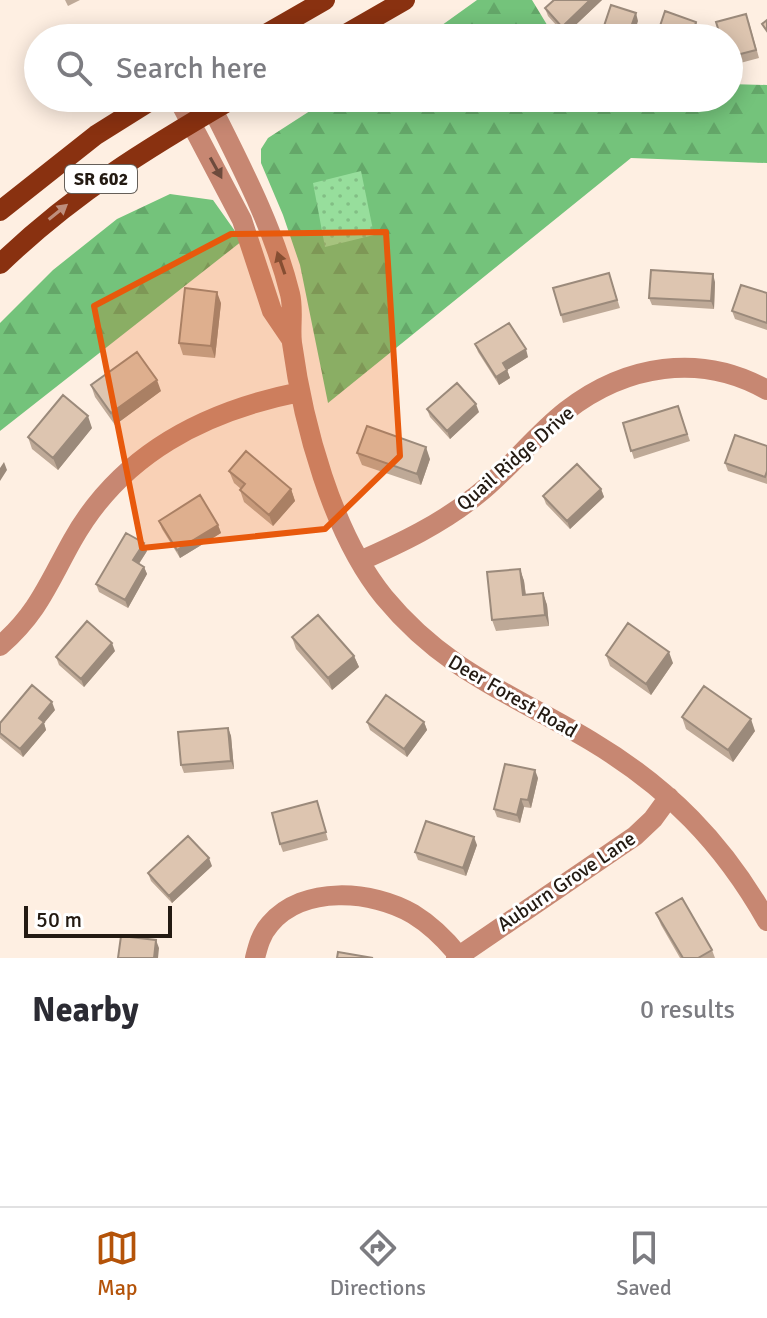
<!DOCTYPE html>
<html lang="en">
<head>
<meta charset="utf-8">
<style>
	:root { --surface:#fff; --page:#f7f7f7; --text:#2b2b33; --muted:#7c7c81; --line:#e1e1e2; --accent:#b45309 }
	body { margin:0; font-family:Signika,sans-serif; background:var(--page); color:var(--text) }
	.scale { position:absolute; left:24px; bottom:20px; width:148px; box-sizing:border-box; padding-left:8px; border:4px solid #231a12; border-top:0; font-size:22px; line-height:28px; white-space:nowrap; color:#231a12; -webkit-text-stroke:6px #fff; paint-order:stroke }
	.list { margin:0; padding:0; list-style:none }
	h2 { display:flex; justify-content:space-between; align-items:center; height:104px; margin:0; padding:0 32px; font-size:34px }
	h2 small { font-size:26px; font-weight:400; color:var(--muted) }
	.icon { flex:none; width:44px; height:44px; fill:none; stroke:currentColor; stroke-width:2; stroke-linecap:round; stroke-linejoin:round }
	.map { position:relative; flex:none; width:767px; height:958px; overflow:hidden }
	.search { position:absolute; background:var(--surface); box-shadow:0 4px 20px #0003; left:24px; right:24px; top:24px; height:88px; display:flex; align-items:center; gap:20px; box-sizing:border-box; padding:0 28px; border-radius:44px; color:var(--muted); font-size:30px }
	.sheet { height:248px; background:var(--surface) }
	nav { display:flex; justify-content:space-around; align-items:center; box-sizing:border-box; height:112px; border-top:2px solid var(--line); background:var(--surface); font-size:22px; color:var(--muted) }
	nav a { display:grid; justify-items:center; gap:4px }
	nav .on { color:var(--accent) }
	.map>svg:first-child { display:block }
</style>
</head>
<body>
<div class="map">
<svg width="767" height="958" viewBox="0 0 767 958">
	<defs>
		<pattern id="forest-firs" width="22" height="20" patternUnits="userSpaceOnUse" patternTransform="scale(2)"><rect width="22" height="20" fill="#74c37b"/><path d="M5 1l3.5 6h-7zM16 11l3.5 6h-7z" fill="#64a769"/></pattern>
		<pattern id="park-dots" width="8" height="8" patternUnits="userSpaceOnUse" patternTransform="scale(2)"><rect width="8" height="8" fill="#97de9c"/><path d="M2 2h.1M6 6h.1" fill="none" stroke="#82be85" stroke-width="1.8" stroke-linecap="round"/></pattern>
	</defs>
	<rect width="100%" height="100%" fill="#feefe2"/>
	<path fill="url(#forest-firs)" d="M477,0h55l23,38h-131z
		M729,84l38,1v78l-136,-5 -303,245 -28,-138 -17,-50 -22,-52v-14l7,-11 62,-40h399z
		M170,194l43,6 29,41 -242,190v-108l53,-53 64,-51z"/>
	<path fill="url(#park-dots)" d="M361,171l13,64 -49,12 -12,-64z"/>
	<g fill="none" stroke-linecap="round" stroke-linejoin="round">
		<path stroke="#c78772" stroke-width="20" d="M182,98v8l60,114 30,91 19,28
			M199,98l14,12c30,60 61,119 77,184 4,16 0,33 2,49 11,81 40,190 92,254 61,74 128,97 207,144 77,46 132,102 176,180
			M360,561c41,-18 81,-37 117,-66 32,-25 57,-59 89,-84 59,-46 134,-59 201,-21
			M0,646c38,-33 48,-62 72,-105 49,-88 133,-130 228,-149
			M255,958c3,-12 6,-24 15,-34 33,-39 102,-34 143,-10 18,11 33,26 46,42
			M456,958l179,-122 18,-17 16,-22"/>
		<path stroke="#893110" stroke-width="20" d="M259,38l66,-38
			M339,38l66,-38
			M0,211l96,-76 59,-37
			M0,264c74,-71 146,-115 234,-166"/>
	</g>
	<path fill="#bea997" d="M65,0h15l-12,6z
		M554,0h48l-37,35 -17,-19 -3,-8z
		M749,22l10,36 -30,8v-28z
		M609,273l11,35 -57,15 -2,-8z
		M715,282l-1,27 -62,-4 -3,-7z
		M767,293v37l-32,-11 -3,-8z
		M221,303l-6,55 -32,-3 -4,-12z
		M475,344l53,13 -21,13 3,8 -11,7 -21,-33z
		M91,385l70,6 -46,34 -20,-28z
		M678,406l12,35 -56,18 -11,-36z
		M427,409l52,3 -29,27 -20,-22z
		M92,428l-34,42 -26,-21 -4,-12z
		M767,446v38l-39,-13 -3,-8z
		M357,453l73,6 -9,26 -59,-20z
		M229,471l62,18 4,12 -22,25 -29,-24 -4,-12 1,-1 -7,-6z
		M601,489l3,8 -34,32 -24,-25 -3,-8z
		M159,521l59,4 3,8 -41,25 -18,-29z
		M147,551l-8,13 5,3 3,7 -19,34 -29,-16 -3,-8z
		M520,569l4,12 2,14 17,-2 4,12 2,21 -53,5 -4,-11z
		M292,637l62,19 5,11 -27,23 -36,-41z
		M115,651l-31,36 -25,-22 -3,-8z
		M606,655l67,8 -22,32 -41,-29z
		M55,710l-11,13 2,7 -23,27 -23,-19v-15z
		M682,717l73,14 -22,31 -47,-33z
		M367,722h57l3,8 -20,27 -37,-27z
		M228,728l3,8 3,33 -50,4 -3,-8z
		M538,778l-7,30 -7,-1 -4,16 -23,-6 -3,-8z
		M317,801l11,39 -45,12 -3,-8z
		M477,845l-11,31 -48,-16 -3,-8z
		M212,866l-40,37 -21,-22 -3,-8z
		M656,913l56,37 3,8h-35l-19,-33z"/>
	<path fill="#9b8a7b" d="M590,0h12l-37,35 -3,-8z
		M636,13l2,8 -5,17h-6z
		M696,22l3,8 -3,8h-5z
		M713,274l2,8 -1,27 -3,-8z
		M217,292l4,11 -6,55 -4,-12z
		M526,349l2,8 -21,13 3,8 -11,7 -3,-8 7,-14z
		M157,380l4,11 -46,34 -4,-12z
		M476,404l3,8 -29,27 -3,-8z
		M88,416l4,12 -34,42 -5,-12z
		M426,447l4,12 -9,26 -4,-11z
		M4,462l3,8 -7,11v-13z
		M291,489l4,12 -22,25 -4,-11z
		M601,489l3,8 -34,32 -3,-8z
		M218,525l3,8 -41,25 -3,-8z
		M144,543l3,8 -11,17 -3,-8z
		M144,567l3,7 -19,34 -3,-8z
		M520,569l4,12 3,25 -4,-11z
		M543,593l4,12 2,21 -4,-11z
		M112,643l3,8 -31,36 -3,-8z
		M669,652l4,11 -22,32 -5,-11z
		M354,656l5,11 -27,23 -4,-12z
		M52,702l3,8 -11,13 2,7 -23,27 -3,-8 19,-31z
		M751,719l4,12 -22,31 -5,-12z
		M424,722l3,8 -20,27 -3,-8z
		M228,728l3,8 3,33 -3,-8z
		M535,770l3,8 -7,30 -3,-8z
		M521,799l3,8 -4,16 -3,-8z
		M474,837l3,8 -11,31 -3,-8z
		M209,858l3,8 -40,37 -3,-7z
		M156,940l3,8 -1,10h-4z"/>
	<path fill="#ddc5b0" stroke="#9b8a7b" stroke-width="2" d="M554,0h36l-28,27 -17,-19z
		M611,5l25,8 -9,25h-27z
		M665,11l31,11 -5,16h-35z
		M746,14l10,36 -27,7v-19h-8l-5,-16z
		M767,20v11l-5,-7z
		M651,270l62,4 -2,27 -62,-3z
		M609,273l8,27 -56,15 -8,-27z
		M741,285l26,8v30l-35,-12z
		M185,288l32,4 -6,54 -32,-3z
		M509,323l17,26 -23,14 4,7 -11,7 -21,-33z
		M137,352l20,28 -46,33 -20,-28z
		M457,383l19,21 -29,27 -20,-22z
		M63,395l25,21 -35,42 -25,-21z
		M678,406l9,28 -56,17 -8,-28z
		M367,426l59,21 -9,27 -60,-21z
		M735,435l32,11v25l-2,6 -40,-14z
		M246,451l45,38 -22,26 -29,-25 5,-6 -16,-13z
		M577,464l24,25 -34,32 -24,-25z
		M200,495l18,30 -41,25 -18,-29z
		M126,533l18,10 -11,17 11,7 -19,33 -29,-16z
		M520,569l3,26 20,-2 2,22 -53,5 -5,-48z
		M318,615l36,41 -26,22 -36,-41z
		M87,621l25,22 -31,36 -25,-22z
		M628,623l41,29 -23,32 -40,-29z
		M32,685l20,17 -13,16 5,4 -24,27 -20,-16v-10z
		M704,686l47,33 -23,31 -46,-33z
		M386,695l38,27 -20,27 -37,-27z
		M228,728l3,33 -50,4 -3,-33z
		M505,764l30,6 -7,30 -7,-1 -4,16 -23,-6z
		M317,801l9,31 -46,12 -8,-31z
		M426,821l48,16 -11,31 -48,-16z
		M188,836l21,22 -40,38 -21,-23z
		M682,898l30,52 -14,8h-15l-27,-45z
		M121,936l35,4 -2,18h-36z
		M338,952l35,6h-36z"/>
	<defs><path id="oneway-solid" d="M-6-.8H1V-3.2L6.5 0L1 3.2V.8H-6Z" transform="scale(2)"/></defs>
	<g fill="#6d4b3d">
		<use href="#oneway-solid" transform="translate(216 168) rotate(61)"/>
		<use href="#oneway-solid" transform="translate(281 263) rotate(-109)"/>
	</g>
	<use fill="#be8e7c" href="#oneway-solid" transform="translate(58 212) rotate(-39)"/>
	<path fill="#e8590c" fill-opacity="0.2" stroke="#e8590c" stroke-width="6" stroke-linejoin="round" d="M386,232l14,224 -75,73 -183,19 -48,-242 137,-72z"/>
	<g text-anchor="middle" stroke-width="6" stroke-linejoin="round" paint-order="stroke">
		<rect fill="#fff" stroke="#655f59" stroke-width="2" x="65" y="165" width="72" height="28" rx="6"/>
		<g font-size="18" font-weight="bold" fill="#231a12">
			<text x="101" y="185">SR 602</text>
		</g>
		<g font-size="20" fill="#231a12" stroke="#fff">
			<text transform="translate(515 458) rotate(-41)" y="7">Quail Ridge Drive</text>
			<text transform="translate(513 696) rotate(30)" y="7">Deer Forest Road</text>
			<text transform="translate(566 881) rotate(-34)" y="7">Auburn Grove Lane</text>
		</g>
	</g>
</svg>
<div class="scale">50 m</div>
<div class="search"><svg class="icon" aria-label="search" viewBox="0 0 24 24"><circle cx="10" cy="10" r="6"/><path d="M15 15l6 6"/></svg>Search here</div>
</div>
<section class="sheet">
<h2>Nearby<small>0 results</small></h2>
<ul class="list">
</ul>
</section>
<nav>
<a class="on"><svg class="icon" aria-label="map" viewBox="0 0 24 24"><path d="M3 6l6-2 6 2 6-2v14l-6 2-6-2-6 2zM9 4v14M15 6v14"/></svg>Map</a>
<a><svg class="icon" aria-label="directions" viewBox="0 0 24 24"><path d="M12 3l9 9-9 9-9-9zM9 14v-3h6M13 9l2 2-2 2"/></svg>Directions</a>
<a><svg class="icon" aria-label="saved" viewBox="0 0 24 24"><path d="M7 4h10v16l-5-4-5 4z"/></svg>Saved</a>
</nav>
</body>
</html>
